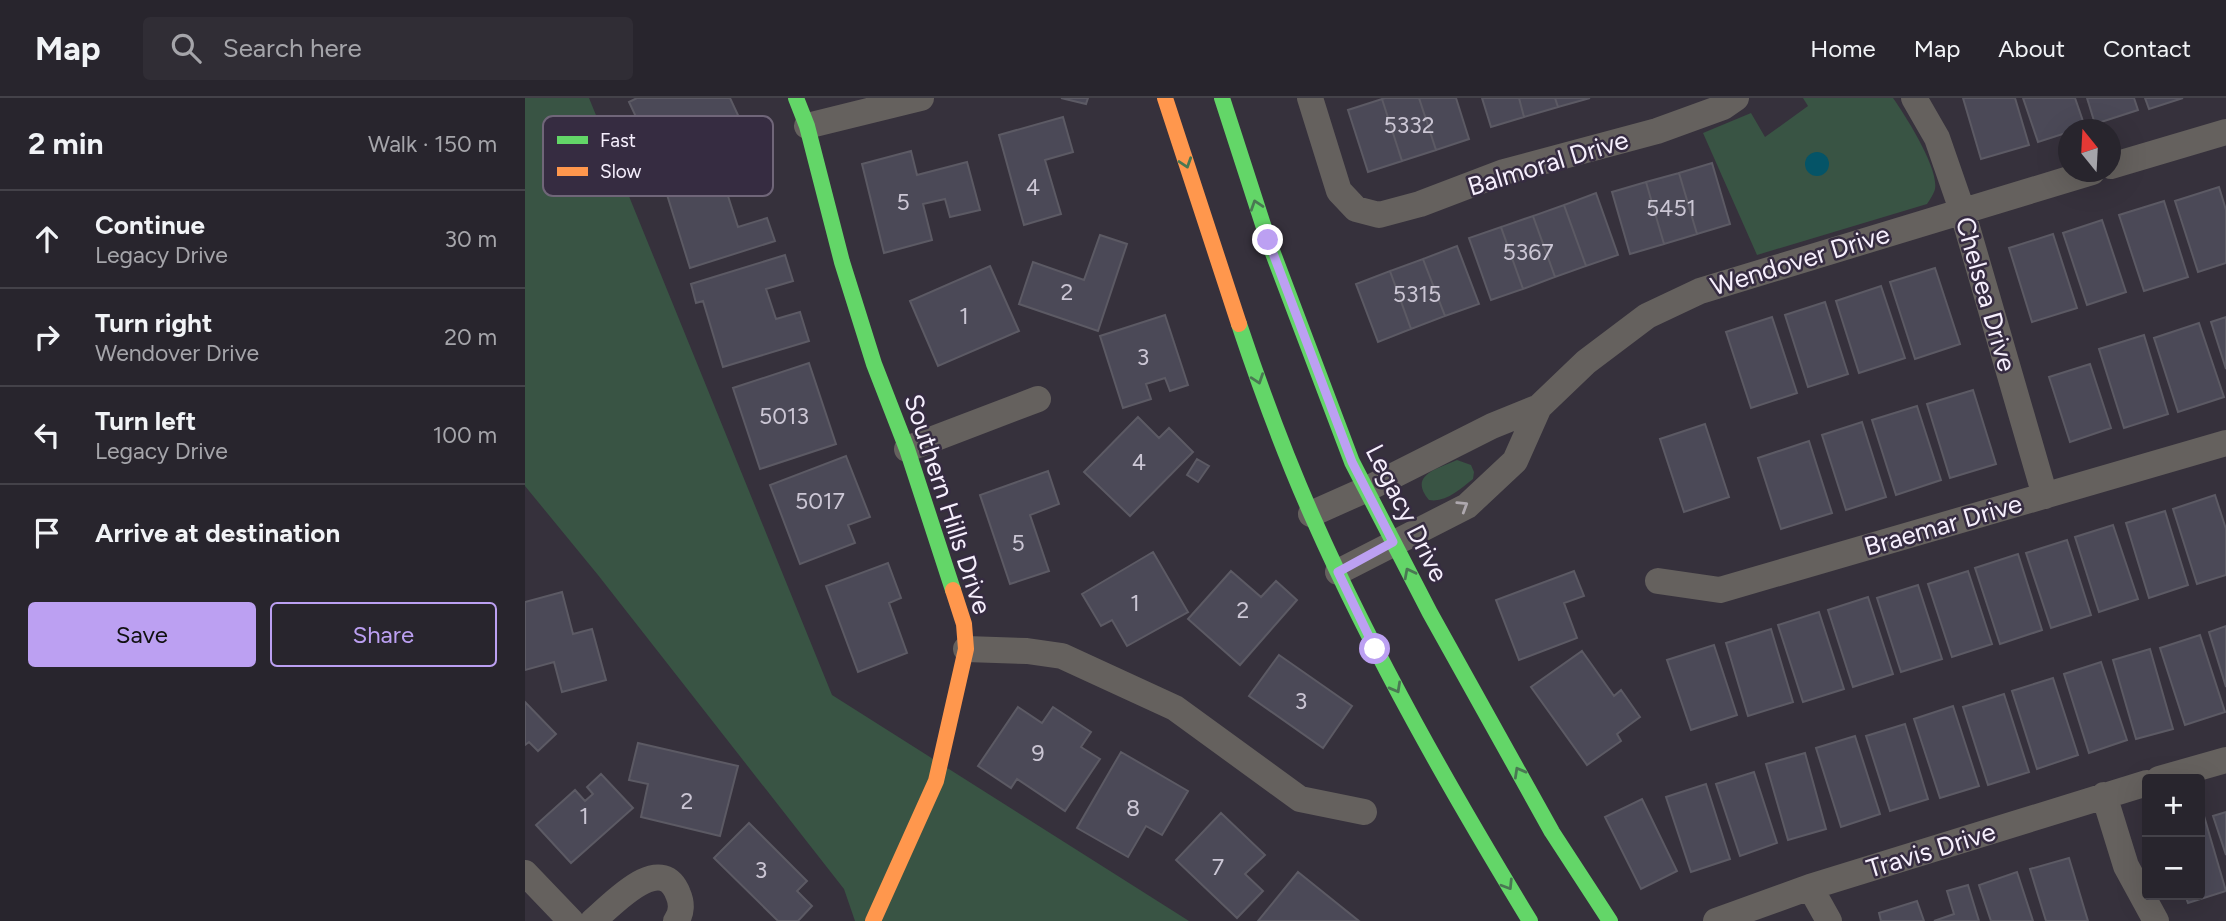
<!DOCTYPE html>
<html lang="en">
<head>
<meta charset="utf-8">
<style>
	:root { --surface:#28252d; --page:#302d35; --text:#f1f3f6; --muted:#a5a5aa; --line:#444249; --accent:#bca0f2 }
	body { margin:0; font-family:Figtree,sans-serif; background:var(--page); color:var(--text) }
	.controls { position:absolute; right:21px; bottom:21px; display:grid; overflow:hidden; border-radius:7px; box-shadow:0 7px 28px #0002 }
	.controls button { width:63px; height:63px; display:grid; place-items:center; padding:0; border:0; border-bottom:2px solid var(--line); background:var(--surface); color:var(--text); font:35px sans-serif }
	.compass { position:absolute; left:1533px; top:21px; width:63px; height:63px; border-radius:50%; background:var(--surface); box-shadow:0 7px 28px #0002; rotate:342deg }
	.stop { position:absolute; width:21px; height:21px; margin:-16px; border:5px solid #bca0f2; border-radius:50%; background:#fff }
	.stop.end { background:#bca0f2; border-color:#fff; box-shadow:0 2px 7px #0008 }
	.list { margin:0; padding:0; list-style:none }
	h2 { display:flex; justify-content:space-between; align-items:center; height:91px; margin:0; padding:0 28px; font-size:30px }
	h2 small { font-size:23px; font-weight:400; color:var(--muted) }
	.list li { display:grid; grid-template-columns:46px 1fr auto; gap:21px; align-items:center; box-sizing:border-box; height:98px; padding:0 28px; border-top:2px solid var(--line) }
	.list b { display:block; font-size:26px; white-space:nowrap }
	.list p { margin:0; font-size:23px; white-space:nowrap; color:var(--muted) }
	.list em { font-size:23px; font-style:normal; color:var(--muted) }
	.actions { display:flex; gap:14px; padding:21px 28px }
	.actions a { flex:1; padding:16px 0; border:2px solid var(--accent); border-radius:7px; text-align:center; font-size:24px; color:var(--accent) }
	.actions .main { background:var(--accent); color:#111 }
	.icon { flex:none; width:38px; height:38px; fill:none; stroke:currentColor; stroke-width:2; stroke-linecap:round; stroke-linejoin:round }
	.map { position:relative; flex:none; width:1701px; height:823px; overflow:hidden }
	header { display:flex; align-items:center; gap:42px; box-sizing:border-box; height:98px; padding:0 35px; background:var(--surface); border-bottom:2px solid var(--line) }
	header strong { font-size:33px }
	nav { display:flex; gap:38px; margin-inline-start:auto; font-size:24px }
	.search { width:490px; height:63px; background:var(--page); display:flex; align-items:center; gap:18px; box-sizing:border-box; padding:0 24px; border-radius:7px; color:var(--muted); font-size:26px }
	main { display:flex }
	aside { flex:1; background:var(--surface) }
	.map>svg:first-child { display:block }
</style>
</head>
<body>
<header>
<strong>Map</strong>
<div class="search"><svg class="icon" aria-label="search" viewBox="0 0 24 24"><circle cx="10" cy="10" r="6"/><path d="M15 15l6 6"/></svg>Search here</div>
<nav><a>Home</a><a>Map</a><a>About</a><a>Contact</a></nav>
</header>
<main>
<aside>
<h2>2 min<small>Walk · 150 m</small></h2>
<ul class="list">
<li><svg class="icon" aria-label="ahead" viewBox="0 0 24 24"><path d="M12 20V5M6 11l6-6 6 6"/></svg><div><b>Continue</b><p>Legacy Drive</p></div><em>30 m</em></li>
<li><svg class="icon" aria-label="right" viewBox="0 0 24 24"><path d="M7 20v-9h11M14 6l5 5-5 5"/></svg><div><b>Turn right</b><p>Wendover Drive</p></div><em>20 m</em></li>
<li><svg class="icon" aria-label="left" viewBox="0 0 24 24"><path d="M17 20v-9H6M10 6l-5 5 5 5"/></svg><div><b>Turn left</b><p>Legacy Drive</p></div><em>100 m</em></li>
<li><svg class="icon" aria-label="arrive" viewBox="0 0 24 24"><path d="M6 21V4h12l-3 4 3 4H6"/></svg><div><b>Arrive at destination</b></div></li>
</ul>
<div class="actions"><a class="main">Save</a><a>Share</a></div>
</aside>
<div class="map">
<svg width="1701" height="823" viewBox="0 0 1701 823">
	<rect width="100%" height="100%" fill="#36313c"/>
	<path fill="#395444" d="M0,0h64l243,597 357,226h-334l-11,-32 -246,-314 -73,-89z
		M1278,0h90c12,17 46,70 42,91 -1,4 -5,11 -8,15l-170,51 -54,-122 48,-20 14,24 43,-31z
		M932,362l14,5 3,7 -1,7c-13,10 -27,24 -44,21 -21,-25 8,-31 28,-40z"/>
	<path fill="#055467" d="M1280 66a12 12 0 1 1 24 0a12 12 0 1 1-24 0Z"/>
	<path fill="#4b4957" stroke="#5c5a64" stroke-width="2" d="M112,0h93l14,30 -53,25 -16,-34 -31,15 -15,-32z
		M536,0h27l-2,6z
		M860,0h34l17,52 -34,11 -20,-62z
		M894,0h37l13,41 -33,11z
		M957,0h37l5,19 -33,10z
		M994,0h36l3,9 -34,10z
		M1030,0h35l-32,9z
		M1438,0h52l14,47 -48,14z
		M1498,0h52l10,29 -16,3v2l-31,10z
		M1562,0h47l4,12 -43,14z
		M1620,0h38l-34,11z
		M857,1l20,62 -34,11 -20,-62z
		M538,19l10,35 -28,8 16,54 -37,11 -25,-90z
		M386,53l6,24 50,-13 13,48 -30,7 -5,-18 -22,5 9,36 -48,13 -22,-89z
		M231,55l10,30 -38,13 10,31 29,-9 8,23 -85,27 -27,-86z
		M1187,65l18,61 -33,10 -18,-61z
		M1154,75l18,61 -33,10 -18,-62z
		M1121,84l18,62 -34,10 -18,-62z
		M1694,89l7,23v53l-28,9 -23,-71z
		M1071,95l22,62 -32,11 -22,-61z
		M1639,103l24,76 -44,14 -25,-76z
		M1039,107l22,61 -31,11 -22,-61z
		M1008,118l22,61 -32,12 -22,-62z
		M1577,122l24,72 -39,13 -24,-72z
		M976,129l22,62 -32,11 -22,-62z
		M1528,136l24,74 -45,14 -23,-74z
		M575,137l27,9 -29,87 -79,-27 14,-42 51,18z
		M932,148l22,58 -34,12 -22,-57z
		M260,157l8,26 -27,8 10,30 24,-7 9,29 -86,26 -20,-66 -7,2 -5,-19z
		M898,161l22,57 -34,13 -21,-58z
		M465,168l29,65 -81,35 -28,-65z
		M1410,170l25,76 -45,15 -25,-77z
		M865,173l21,58 -33,13 -22,-58z
		M1356,188l24,72 -46,15 -23,-72z
		M1300,204l23,72 -40,13 -23,-72z
		M640,217l23,70 -18,6 -5,-13 -19,6 5,15 -28,9 -23,-72z
		M1247,219l25,76 -46,15 -25,-76z
		M1701,219v52l-15,-47z
		M1674,225l25,74 -46,15 -24,-74z
		M1619,237l24,79 -44,14 -25,-79z
		M284,265l27,81 -76,25 -27,-81z
		M1565,266l21,64 -41,14 -21,-65z
		M1448,292l23,74 -46,14 -23,-74z
		M1392,308l24,74 -45,15 -24,-75z
		M613,319l21,21 10,-10 24,24 -63,64 -46,-44z
		M1337,324l24,75 -40,13 -24,-75z
		M1180,326l24,73 -45,15 -24,-73z
		M1284,343l23,72 -51,16 -23,-71z
		M321,358l24,61 -22,8 7,18 -55,21 -30,-79z
		M672,361l12,7 -11,16 -11,-7z
		M523,373l11,33 -29,11 19,56 -39,13 -30,-89z
		M1690,397l11,34v46l-29,9 -24,-75z
		M1640,413l23,74 -39,13 -23,-75z
		M1588,427l25,74 -39,13 -24,-75z
		M1542,442l24,75 -40,13 -25,-75z
		M628,454l35,60 -61,34 -15,-26 -11,6 -19,-32z
		M1493,456l24,76 -42,14 -25,-76z
		M363,465l13,35 -12,5 18,50 -49,19 -32,-86z
		M706,473l30,26 15,-16 21,19 -57,65 -52,-46z
		M1049,473l10,25 -20,7 13,35 -58,22 -23,-60z
		M1443,473l24,73 -40,13 -24,-73z
		M1393,487l24,74 -41,13 -24,-74z
		M37,494l11,42 19,-5 14,51 -44,12 -8,-30 -29,8v-68z
		M1343,499l25,77 -40,13 -25,-77z
		M1294,514l25,77 -41,13 -25,-77z
		M1701,528v61l-17,-55z
		M1246,531l22,73 -45,14 -22,-73z
		M1675,537l25,77 -40,13 -25,-77z
		M1189,547l23,70 -46,15 -24,-70z
		M1625,551l23,80 -37,10 -23,-79z
		M1057,553l32,45 7,-6 19,27 -23,17 4,7 -34,24 -56,-78z
		M754,557l73,51 -29,42 -74,-52z
		M1576,564l26,78 -38,13 -25,-79z
		M1528,580l25,77 -41,14 -25,-78z
		M1479,596l25,78 -41,13 -25,-78z
		M0,604l31,32 -18,17 -9,-9 -4,3z
		M1428,608l26,80 -39,12 -26,-79z
		M493,609l24,16 11,-16 38,25 -10,15 19,12 -35,52 -48,-32 -6,9 -33,-22z
		M1380,626l23,75 -38,12 -24,-75z
		M1330,638l25,78 -39,13 -25,-79z
		M113,645l100,23 -18,70 -79,-19 7,-33 -19,-4z
		M596,654l67,39 -26,44 -16,-9 -18,31 -51,-29z
		M1280,655l21,76 -38,11 -22,-76z
		M1229,674l23,71 -37,13 -24,-72z
		M76,676l32,34 -62,55 -35,-38 39,-35 10,11 8,-7 -6,-7z
		M1181,686l24,75 -39,13 -25,-75z
		M1117,701l35,72 -36,18 -36,-72z
		M1701,714v43l-13,-39z
		M696,715l44,42 -20,19 18,17 -26,27 -61,-58z
		M1679,718l22,75 -38,12 -3,-8h15v-77z
		M224,725l58,58 -10,10 15,15 -14,15h-20l-64,-63z
		M1544,760l19,63h-42l-16,-52z
		M773,774l61,49h-101z
		M1492,774l16,49h-42l-12,-36z
		M1443,787l11,36h-45l20,-7 -7,-23z
		M1392,803l7,20h-43l-2,-8z"/>
	<g fill="none" stroke-linecap="round" stroke-linejoin="round">
		<path stroke="#65615e" stroke-width="26" d="M785,0l29,93 17,18 23,6 41,-11 84,-32 153,-41 66,-24 13,-9
			M1389,0l23,40 25,72 83,286
			M282,28l114,-28
			M1586,68l115,-34
			M382,351l131,-50
			M786,416l54,-24 127,-64 47,-19 47,-45 61,-46 53,-25 392,-119
			M813,474l129,-66 48,-45 24,-54
			M1133,483l62,9 506,-147
			M441,551l61,2 35,5 113,52 125,91 64,13
			M1634,681l67,-19
			M1579,697l22,71 30,55
			M0,775l46,48
			M1285,789l19,34
			M68,823c18,-15 68,-71 85,-27 4,9 4,19 -2,27
			M1191,823l94,-34 337,-104"/>
		<path stroke="#63d668" stroke-width="16" d="M271,0l11,28 35,136 32,102 33,85 46,141
			M697,0l46,142 84,222 78,151 122,219 58,89
			M714,226c22,66 46,131 74,194 62,140 138,273 217,403"/>
		<path stroke="#ff974d" stroke-width="16" d="M640,0l74,226
			M348,823l63,-140 30,-132 -2,-25 -11,-34"/>
	</g>
	<defs><path id="oneway-chevron" d="M-2-3.5L2.5 0L-2 3.5" fill="none" stroke-width="1.6" stroke-linecap="round" stroke-linejoin="round" transform="scale(1.75)"/></defs>
	<g stroke="#4a7853">
		<use href="#oneway-chevron" transform="translate(661 65) rotate(72)"/>
		<use href="#oneway-chevron" transform="translate(731 107) rotate(-108)"/>
		<use href="#oneway-chevron" transform="translate(733 281) rotate(71)"/>
		<use href="#oneway-chevron" transform="translate(884 475) rotate(-117)"/>
		<use href="#oneway-chevron" transform="translate(871 590) rotate(61)"/>
		<use href="#oneway-chevron" transform="translate(994 674) rotate(-119)"/>
		<use href="#oneway-chevron" transform="translate(983 787) rotate(58)"/>
	</g>
	<use stroke="#aea8ae" href="#oneway-chevron" transform="translate(938 408) rotate(-32)"/>
	<g fill="none" stroke-linecap="round" stroke-linejoin="round">
		<path stroke="#bca0f2" stroke-width="9" d="M743,142l84,222 41,80 -55,30 37,77"/>
	</g>
	<g text-anchor="middle" stroke-width="5" stroke-linejoin="round" paint-order="stroke">
		<g font-size="23" fill="#cbc6d4">
			<text x="884" y="35">5332</text>
			<text x="508" y="97">4</text>
			<text x="378" y="112">5</text>
			<text x="1146" y="118">5451</text>
			<text x="1003" y="162">5367</text>
			<text x="542" y="202">2</text>
			<text x="892" y="204">5315</text>
			<text x="439" y="226">1</text>
			<text x="618" y="267">3</text>
			<text x="259" y="326">5013</text>
			<text x="614" y="372">4</text>
			<text x="295" y="411">5017</text>
			<text x="493" y="453">5</text>
			<text x="610" y="513">1</text>
			<text x="718" y="520">2</text>
			<text x="776" y="611">3</text>
			<text x="513" y="663">9</text>
			<text x="162" y="711">2</text>
			<text x="608" y="718">8</text>
			<text x="59" y="726">1</text>
			<text x="693" y="777">7</text>
			<text x="236" y="780">3</text>
		</g>
		<g font-size="26" fill="#f6effd" stroke="#362c41">
			<text transform="translate(1023 65) rotate(-17)" y="9">Balmoral Drive</text>
			<text transform="translate(1275 162) rotate(-17)" y="9">Wendover Drive</text>
			<text transform="translate(1461 196) rotate(74)" y="9">Chelsea Drive</text>
			<text transform="translate(423 406) rotate(72)" y="9">Southern Hills Drive</text>
			<text transform="translate(882 415) rotate(63)" y="9">Legacy Drive</text>
			<text transform="translate(1418 427) rotate(-16)" y="9">Braemar Drive</text>
			<text transform="translate(1406 752) rotate(-17)" y="9">Travis Drive</text>
		</g>
	</g>
	<rect x="18" y="18" width="230" height="80" rx="10" fill="#362c41" stroke="#706679" stroke-width="2"/>
	<rect x="32" y="38" width="31" height="8" fill="#63d668"/>
	<rect x="32" y="69" width="31" height="9" fill="#ff974d"/>
	<g font-size="19" fill="#f6effd">
		<text x="75" y="49">Fast</text>
		<text x="75" y="80">Slow</text>
	</g>
</svg>
<div class="controls">
<button>+</button>
<button>−</button>
</div>
<svg class="compass" viewBox="-18 -18 36 36"><path d="M0-13l5 13h-10z" fill="#e53935"/><path d="M0 13l5-13h-10z" fill="#a5a5aa"/></svg>
<div class="stop" style="left:850px;top:551px"></div>
<div class="stop end" style="left:743px;top:142px"></div>
</div>
</main>
</body>
</html>
